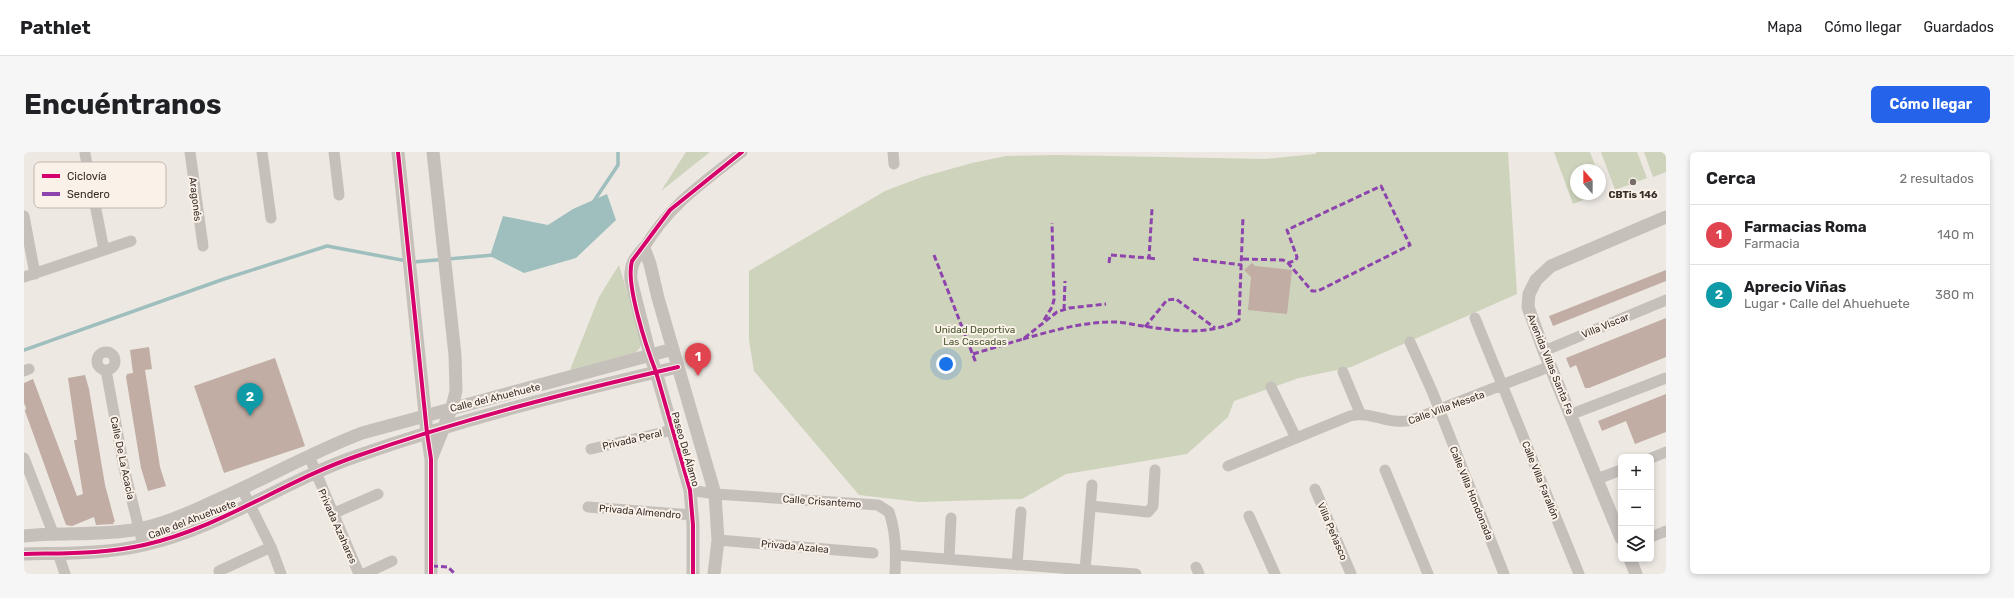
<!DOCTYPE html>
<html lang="es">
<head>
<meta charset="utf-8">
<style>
	:root { --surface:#fff; --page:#f6f6f6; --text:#202124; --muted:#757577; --line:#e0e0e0; --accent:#2563eb }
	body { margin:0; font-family:Rubik,sans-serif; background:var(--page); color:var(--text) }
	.controls { position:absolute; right:12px; bottom:12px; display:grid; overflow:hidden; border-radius:6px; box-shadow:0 2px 6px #0003 }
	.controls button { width:36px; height:36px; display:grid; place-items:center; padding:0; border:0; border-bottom:1px solid var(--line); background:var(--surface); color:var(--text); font:20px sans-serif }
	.compass { position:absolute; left:1546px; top:12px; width:36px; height:36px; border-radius:50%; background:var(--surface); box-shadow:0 2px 6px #0003; rotate:339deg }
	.you { position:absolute; left:922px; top:212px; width:14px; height:14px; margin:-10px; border:3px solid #fff; border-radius:50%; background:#1a73e8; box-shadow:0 0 0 6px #1a73e833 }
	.badge { display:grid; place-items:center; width:26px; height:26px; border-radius:50%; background:var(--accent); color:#fff; font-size:13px; font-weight:700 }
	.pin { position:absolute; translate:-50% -33px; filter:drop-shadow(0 1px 2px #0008) }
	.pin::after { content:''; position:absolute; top:21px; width:14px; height:12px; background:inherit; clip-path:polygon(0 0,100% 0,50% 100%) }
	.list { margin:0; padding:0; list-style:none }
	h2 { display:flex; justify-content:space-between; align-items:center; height:52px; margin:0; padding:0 16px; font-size:17px }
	h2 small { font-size:13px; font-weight:400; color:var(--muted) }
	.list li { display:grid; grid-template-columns:26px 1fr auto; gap:12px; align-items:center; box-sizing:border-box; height:60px; padding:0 16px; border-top:1px solid var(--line) }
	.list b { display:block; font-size:15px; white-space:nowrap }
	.list p { margin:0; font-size:13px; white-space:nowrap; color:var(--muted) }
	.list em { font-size:13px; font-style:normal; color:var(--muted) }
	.icon { flex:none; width:22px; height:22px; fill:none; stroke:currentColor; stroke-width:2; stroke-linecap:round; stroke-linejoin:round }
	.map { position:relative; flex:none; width:1642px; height:422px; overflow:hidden; border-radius:6px }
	header { display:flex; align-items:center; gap:24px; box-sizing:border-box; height:56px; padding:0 20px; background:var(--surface); border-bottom:1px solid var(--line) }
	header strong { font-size:19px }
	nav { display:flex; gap:22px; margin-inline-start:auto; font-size:14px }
	.intro { display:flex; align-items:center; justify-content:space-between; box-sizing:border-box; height:96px; padding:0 24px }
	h1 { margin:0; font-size:28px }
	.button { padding:10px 18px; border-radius:6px; background:var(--accent); color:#fff; font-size:14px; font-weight:700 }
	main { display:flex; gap:24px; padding:0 24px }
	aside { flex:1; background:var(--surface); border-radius:6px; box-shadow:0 2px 6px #0003 }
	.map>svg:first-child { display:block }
</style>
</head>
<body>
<header>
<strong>Pathlet</strong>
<nav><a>Mapa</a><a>Cómo llegar</a><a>Guardados</a></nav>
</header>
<div class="intro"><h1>Encuéntranos</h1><a class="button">Cómo llegar</a></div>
<main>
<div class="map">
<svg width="1642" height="422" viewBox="0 0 1642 422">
	<rect width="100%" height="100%" fill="#ede8e2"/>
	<path fill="#ced3bc" d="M662,0h24l-49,39z
		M1293,0h191l9,142 -166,73 -52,11 -65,23 -6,16 -41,37 -121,20 -44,25 -103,3 -60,-7 -105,-124 -5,-31v-69l136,-80 37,-14 50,-14 34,-7 51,-1 208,4 50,-5z
		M1530,0h36l7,18h-21v24h23l-26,10z
		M1577,0h36l10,26 -32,12z
		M1620,0h22v20l-13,5z
		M595,113l23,76 -2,7 -5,5 -65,17 29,-73z"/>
	<path fill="#9ebfbe" d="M583,42l9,26 -40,38 -52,15 -34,-17 13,-40 45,9 25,-16z"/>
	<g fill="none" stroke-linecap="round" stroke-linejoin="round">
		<path stroke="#9ebfbe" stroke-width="3.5" d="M570,49l24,-36v-13
			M389,110l81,-7
			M0,198l200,-71 103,-33 80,15"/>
	</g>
	<path fill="#c1ada4" d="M1228,111l3,3 37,4 -5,44 -39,-4 3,-33 -7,-7z
		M1642,118v11l-113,45 -4,-10z
		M1642,166v39l-77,31h-4l-9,-23 -6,3 -4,-10z
		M125,195l3,22 -7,1 15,97 6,19 -18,5 -7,-23 -15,-91 1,-3 6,-1 -3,-23z
		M251,206l30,88 -81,27 -30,-87z
		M61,223l4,14 16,96 10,37h-2l1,2 -18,1 -2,-8 -22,9 -6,-1 -41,-114 1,-3 -2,-5v-20l9,-4 44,117 6,-2 -9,-54h3l-9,-62z
		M1642,242v38l-31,12 -9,-23 -24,10 -4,-10z"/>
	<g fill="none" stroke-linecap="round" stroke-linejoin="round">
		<path stroke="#c6c0bb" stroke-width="11" d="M166,0l13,94
			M238,0l9,66
			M310,0l5,43
			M869,0l1,12
			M61,2l19,96
			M0,64l11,58
			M620,96c26,-44 59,-65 98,-96
			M0,125l107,-36
			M1451,166l104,256
			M1386,190l22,49 72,183
			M1520,199l122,-51
			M73 209a9 9 0 1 1 18 0a9 9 0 1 1-18 0Z
			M82,218l18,98 19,77
			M0,219l5,-2
			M1319,220l17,41
			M1247,235l25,51
			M1548,262l94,-36
			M567,297l82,-19
			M285,304l50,118
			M0,306l29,75
			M1627,306l15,-6
			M1204,314l122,-50c21,-6 38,10 62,4l139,-54
			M1361,318l43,104
			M1573,327l24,-9
			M218,337l29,58 10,27
			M1291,337l36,85
			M666,338l25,4 163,11 11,7c7,20 7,41 6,62
			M1067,354l57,6 5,-6 2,-36
			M564,355l104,8
			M308,362l46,-20
			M1225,364l26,58
			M1627,385l15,-6
			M694,388l155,13
			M34,401l7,21
			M872,403l240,19
			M925,407l2,-41
			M993,413l4,-53
			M1172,415l3,7
			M1061,418l7,-85
			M195,419l52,-24
			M340,422l28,-13"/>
		<path stroke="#c6c0bb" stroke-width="13" d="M374,0l29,281 4,26v115
			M620,96c-10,11 -14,17 -13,32l19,75 6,17 34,118 3,35v49
			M620,96l6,16 8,34 57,196 3,46 -4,34
			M407,307l21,-52 4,-16 -1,-36 -22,-203
			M0,384c38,-4 78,0 115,-7 25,-5 48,-15 71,-26 51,-22 100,-50 152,-70l311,-84
			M1597,386l-77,-187 -16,-44 1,-13 7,-14 15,-14 115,-49
			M0,402c40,-1 81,0 120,-9 76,-17 140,-64 213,-89 105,-37 213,-64 321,-89
			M1606,407l6,15"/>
		<path stroke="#8e44ad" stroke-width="3" stroke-dasharray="6 3" stroke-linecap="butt" d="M910,103l42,108
			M1125,106l9,1
			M1169,107l49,6
			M1219,107l40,1 5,3 24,28h6l92,-46 -29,-59 -94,44 10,27 -1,3 -8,3
			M1085,111l1,-8 39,3 3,-49
			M1040,158l1,-29
			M1020,168l8,-13 2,-7 -2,-77
			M1121,175l22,-27 9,-1 39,29
			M999,187c32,-9 63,-18 96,-17 8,1 16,3 24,4 32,5 66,10 96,-6l4,-103
			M949,202l50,-15 34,-27 12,-4 37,-4
			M408,414l16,1 7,7"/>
		<defs>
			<path id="cycleway" d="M374,0l29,281 4,26v115
				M0,402c40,-1 81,0 120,-9 76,-17 140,-64 213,-89 105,-37 213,-64 321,-89
				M669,422v-49l-3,-35 -34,-118c-9,-23 -31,-88 -24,-111l38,-51 72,-58"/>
		</defs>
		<use href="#cycleway" stroke="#faf2e9" stroke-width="6"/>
		<use href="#cycleway" stroke="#d6006c" stroke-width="4"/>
	</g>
	<circle fill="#776e6a" stroke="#faf2e9" stroke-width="1.5" cx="1609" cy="30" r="4"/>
	<g text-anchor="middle" stroke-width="4" stroke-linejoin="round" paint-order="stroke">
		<g font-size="10" font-weight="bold" fill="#372d29" stroke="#faf2e9">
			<text x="1609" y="46">CBTis 146</text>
		</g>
		<g font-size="10" fill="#372d29" stroke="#faf2e9">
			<text transform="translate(172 47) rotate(83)" y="4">Aragonés</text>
			<text transform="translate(1581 173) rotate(-22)" y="4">Villa Viscar</text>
			<text transform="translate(1527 212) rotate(68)" y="4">Avenida Villas Santa Fe</text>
			<text transform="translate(471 245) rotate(-14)" y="4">Calle del Ahuehuete</text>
			<text transform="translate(1422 255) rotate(-20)" y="4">Calle Villa Meseta</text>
			<text transform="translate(608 287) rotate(-13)" y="4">Privada Peral</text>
			<text transform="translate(662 297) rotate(74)" y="4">Paseo Del Álamo</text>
			<text transform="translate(99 306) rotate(78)" y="4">Calle De La Acacia</text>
			<text transform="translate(1517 328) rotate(68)" y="4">Calle Villa Farallón</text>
			<text transform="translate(1448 341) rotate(68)" y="4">Calle Villa Hondonada</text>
			<text transform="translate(798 349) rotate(4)" y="4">Calle Crisantemo</text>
			<text transform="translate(616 359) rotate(5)" y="4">Privada Almendro</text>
			<text transform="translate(168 367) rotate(-21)" y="4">Calle del Ahuehuete</text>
			<text transform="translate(314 374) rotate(66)" y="4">Privada Azahares</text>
			<text transform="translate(1309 379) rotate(67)" y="4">Villa Peñasco</text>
			<text transform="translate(771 394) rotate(5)" y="4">Privada Azalea</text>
		</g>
		<g font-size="10" fill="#46562c" stroke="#faf2e9">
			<text x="951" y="181">Unidad Deportiva<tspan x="951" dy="12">Las Cascadas</tspan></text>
		</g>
	</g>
	<rect x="10" y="10" width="132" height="46" rx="6" fill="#faf2e9" stroke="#c0b7af" stroke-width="1"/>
	<rect x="18" y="22" width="18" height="4" fill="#d6006c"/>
	<rect x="18" y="40" width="18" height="4" fill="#8e44ad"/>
	<g font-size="11" fill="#372d29">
		<text x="43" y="28">Ciclovía</text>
		<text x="43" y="46">Sendero</text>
	</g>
</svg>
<div class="controls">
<button>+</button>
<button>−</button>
<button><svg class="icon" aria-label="layers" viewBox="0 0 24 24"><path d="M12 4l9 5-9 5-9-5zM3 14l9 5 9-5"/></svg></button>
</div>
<svg class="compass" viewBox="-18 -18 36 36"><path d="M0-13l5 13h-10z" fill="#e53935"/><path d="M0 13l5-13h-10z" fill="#757577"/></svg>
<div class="you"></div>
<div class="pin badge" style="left:674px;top:224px;background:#e0444e">1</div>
<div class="pin badge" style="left:226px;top:264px;background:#0f9aa8">2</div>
</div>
<aside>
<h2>Cerca<small>2 resultados</small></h2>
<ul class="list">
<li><span class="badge" style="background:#e0444e">1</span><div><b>Farmacias Roma</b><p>Farmacia</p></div><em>140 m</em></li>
<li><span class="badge" style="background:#0f9aa8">2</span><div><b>Aprecio Viñas</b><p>Lugar · Calle del Ahuehuete</p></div><em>380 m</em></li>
</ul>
</aside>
</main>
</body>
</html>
